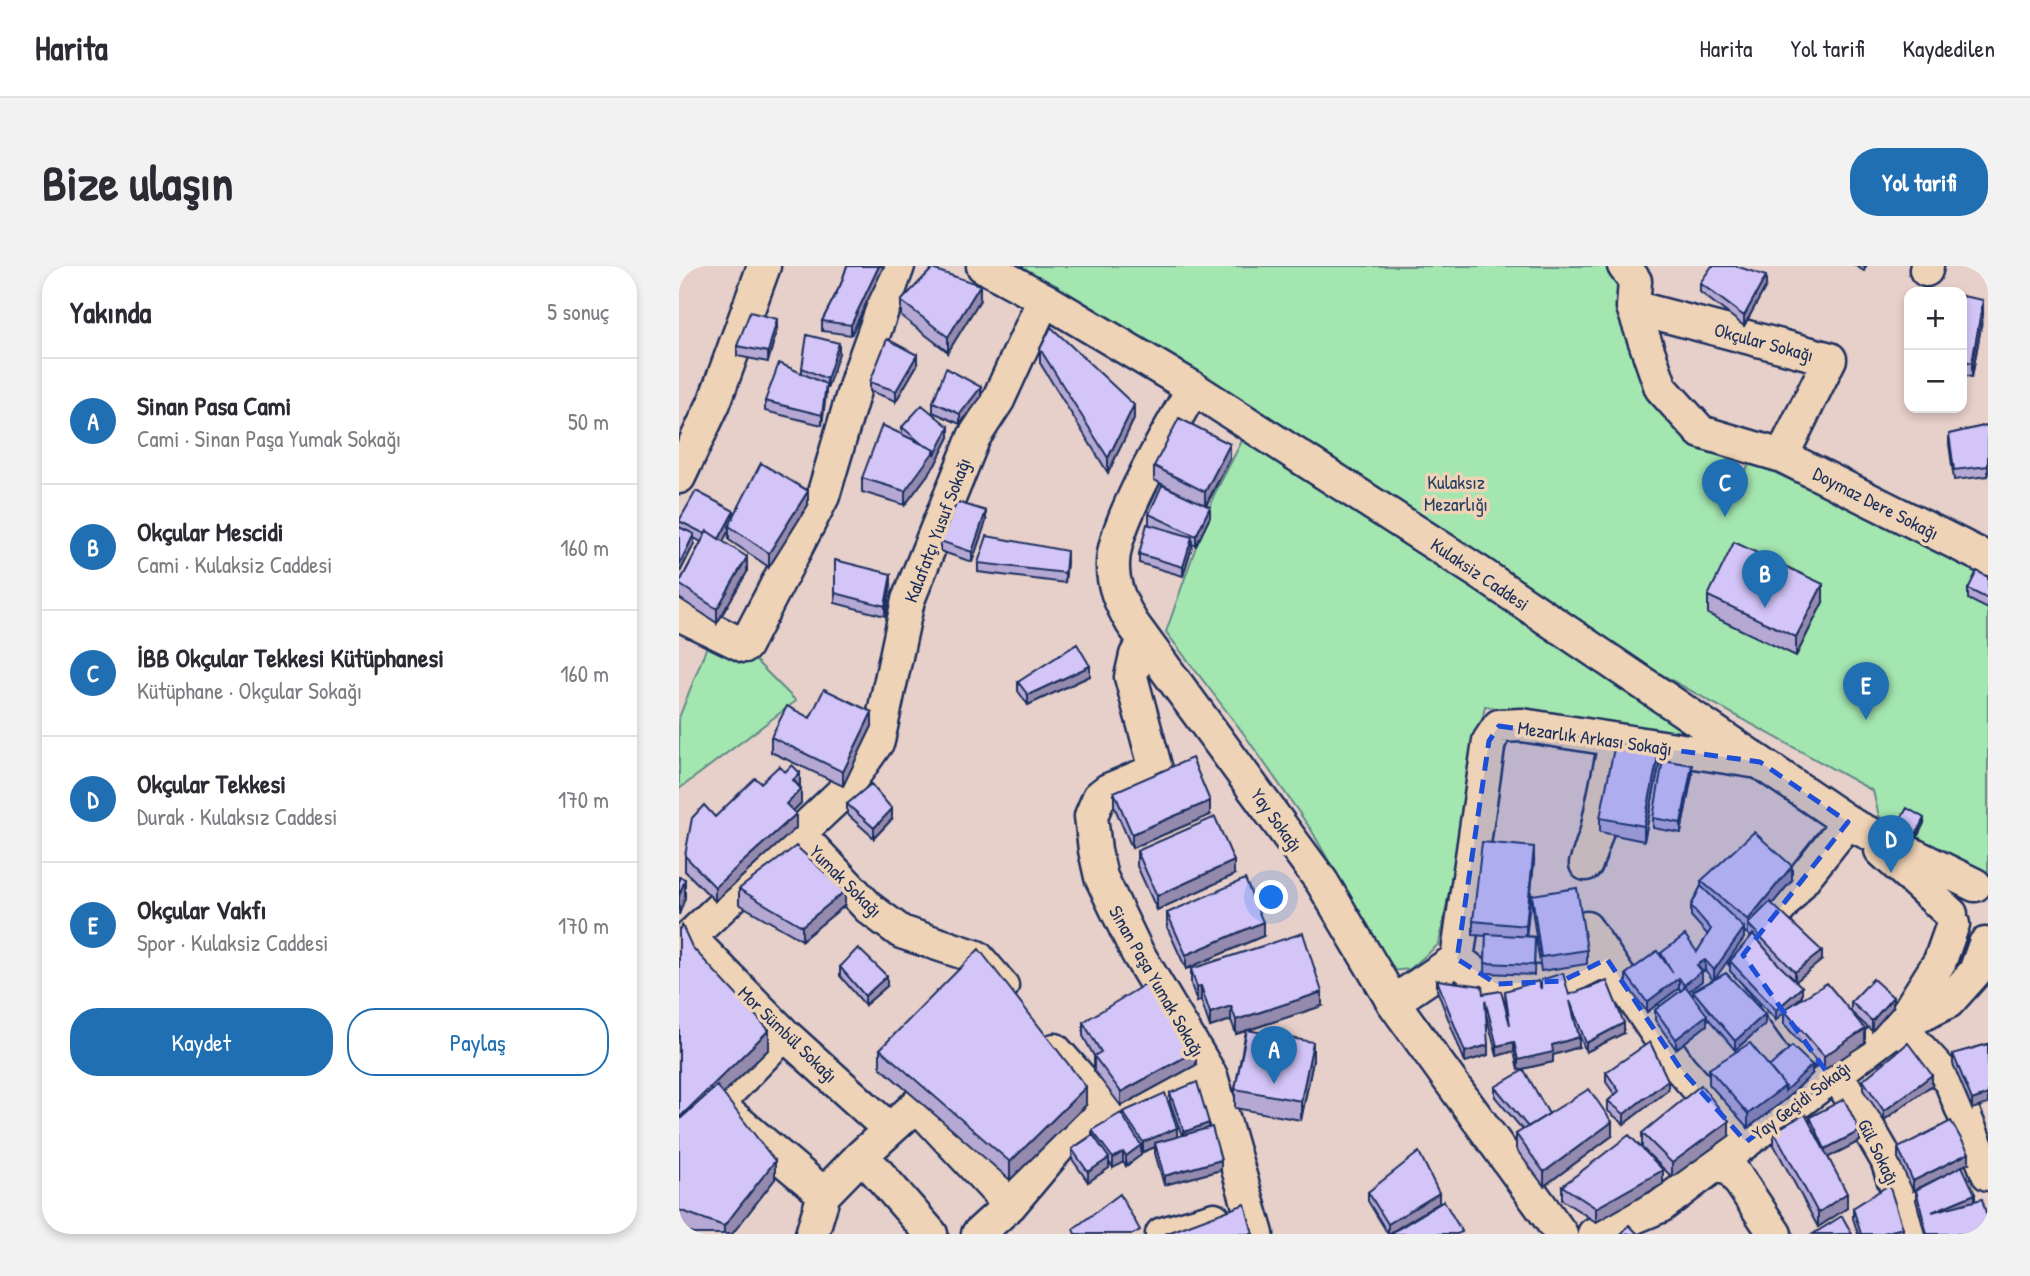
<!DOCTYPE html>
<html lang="tr">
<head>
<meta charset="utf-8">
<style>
	:root { --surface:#fff; --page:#f2f2f3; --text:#2b2b33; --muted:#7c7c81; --line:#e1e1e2; --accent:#1f6fb2 }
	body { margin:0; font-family:"Patrick Hand",sans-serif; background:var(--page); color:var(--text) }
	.controls { position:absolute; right:21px; top:21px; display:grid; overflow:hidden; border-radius:14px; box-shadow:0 4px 10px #0003 }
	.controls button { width:63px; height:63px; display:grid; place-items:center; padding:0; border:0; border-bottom:2px solid var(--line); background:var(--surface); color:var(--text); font:35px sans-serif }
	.you { position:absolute; left:593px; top:632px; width:24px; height:24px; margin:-18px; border:5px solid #fff; border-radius:50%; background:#1a73e8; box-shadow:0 0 0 10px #1a73e833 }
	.badge { display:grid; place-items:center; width:46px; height:46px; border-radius:50%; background:var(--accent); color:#fff; font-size:23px; font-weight:700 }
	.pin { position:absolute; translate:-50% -58px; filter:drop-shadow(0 2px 4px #0008) }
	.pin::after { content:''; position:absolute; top:37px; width:24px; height:21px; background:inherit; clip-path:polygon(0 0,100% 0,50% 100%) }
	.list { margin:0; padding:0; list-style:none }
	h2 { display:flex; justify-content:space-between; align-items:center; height:91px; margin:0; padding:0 28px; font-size:30px }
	h2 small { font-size:23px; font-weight:400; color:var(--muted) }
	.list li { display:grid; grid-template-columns:46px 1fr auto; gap:21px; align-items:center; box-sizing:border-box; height:126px; padding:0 28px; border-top:2px solid var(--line) }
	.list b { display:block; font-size:26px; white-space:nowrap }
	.list p { margin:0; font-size:23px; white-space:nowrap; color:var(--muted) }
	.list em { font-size:23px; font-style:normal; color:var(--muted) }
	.actions { display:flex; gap:14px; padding:21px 28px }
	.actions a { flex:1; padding:16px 0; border:2px solid var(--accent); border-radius:28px; text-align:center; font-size:24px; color:var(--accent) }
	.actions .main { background:var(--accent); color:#fff }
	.map { position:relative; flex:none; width:1309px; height:968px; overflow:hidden; border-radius:28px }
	header { display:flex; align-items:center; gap:42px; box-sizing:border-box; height:98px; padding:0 35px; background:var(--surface); border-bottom:2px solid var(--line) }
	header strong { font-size:33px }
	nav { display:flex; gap:38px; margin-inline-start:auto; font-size:24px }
	.intro { display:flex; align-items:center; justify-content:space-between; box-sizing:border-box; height:168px; padding:0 42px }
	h1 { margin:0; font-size:49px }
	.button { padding:18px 32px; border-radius:28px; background:var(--accent); color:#fff; font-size:24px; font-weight:700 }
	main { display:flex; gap:42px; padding:0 42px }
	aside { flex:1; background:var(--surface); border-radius:28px; box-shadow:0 4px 10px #0003 }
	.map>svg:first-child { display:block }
</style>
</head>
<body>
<header>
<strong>Harita</strong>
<nav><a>Harita</a><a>Yol tarifi</a><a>Kaydedilen</a></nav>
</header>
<div class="intro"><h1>Bize ulaşın</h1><a class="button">Yol tarifi</a></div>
<main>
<aside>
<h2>Yakında<small>5 sonuç</small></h2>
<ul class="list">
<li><span class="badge">A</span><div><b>Sinan Pasa Cami</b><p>Cami · Sinan Paşa Yumak Sokağı</p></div><em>50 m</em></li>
<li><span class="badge">B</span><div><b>Okçular Mescidi</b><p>Cami · Kulaksiz Caddesi</p></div><em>160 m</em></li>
<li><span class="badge">C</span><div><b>İBB Okçular Tekkesi Kütüphanesi</b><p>Kütüphane · Okçular Sokağı</p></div><em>160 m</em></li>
<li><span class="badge">D</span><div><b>Okçular Tekkesi</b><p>Durak · Kulaksız Caddesi</p></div><em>170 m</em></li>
<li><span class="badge">E</span><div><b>Okçular Vakfı</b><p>Spor · Kulaksiz Caddesi</p></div><em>170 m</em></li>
</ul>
<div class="actions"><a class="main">Kaydet</a><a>Paylaş</a></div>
</aside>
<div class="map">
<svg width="1309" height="968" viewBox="0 0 1309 968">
	<rect width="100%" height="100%" fill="#e7cfca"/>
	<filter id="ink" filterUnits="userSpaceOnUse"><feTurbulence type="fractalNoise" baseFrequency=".0143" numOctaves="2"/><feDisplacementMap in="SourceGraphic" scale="14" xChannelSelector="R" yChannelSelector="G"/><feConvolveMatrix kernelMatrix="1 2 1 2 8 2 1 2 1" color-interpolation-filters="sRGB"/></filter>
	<g filter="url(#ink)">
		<path fill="#a4e6b0" stroke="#608a87" stroke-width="2" d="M327,0h604l17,20 17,100 99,87 9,-11 236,110v300l-35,-11 -74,-45 -6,-25 -258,-142 100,101 -230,-44 -46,238 -29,25 -20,2 -78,-140 -68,-97 -78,-102 48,-137 42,-81 -168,-107z
			M32,370l35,15 50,50 -117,88v-71z"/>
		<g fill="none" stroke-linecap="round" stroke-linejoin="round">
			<defs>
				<path id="minor" d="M304,0l61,33 149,89 287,185 374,253 121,59
					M945,0l11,15 -2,26 28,81 40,44 81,24 206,103
					M1247,4l1,-4
					M954,41l197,52 -48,97
					M514,122c-22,41 -79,132 -80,175 -1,22 8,41 19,60l190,259 71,120 168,232
					M0,211l35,-74 50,-137
					M0,348l66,32 78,-150 35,-119 40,-111
					M467,376l-10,13 -5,22 25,93 -48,20 -9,7 -8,19 4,34 6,27 36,75 74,124 46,158
					M120,568l71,75 31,23 76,25 25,29
					M1202,584l70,64
					M907,598l11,-33 16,-78
					M1274,658l-13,37 -41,65 52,56 37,92
					M907,662l21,31
					M10,671l95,97 105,95
					M0,681l162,-153 37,-53 30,-141 66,-163 24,-37 46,-101
					M778,693l21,17 19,8 65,-3 45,-22 73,109 66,74
					M714,736l64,-43 32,-218 10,-15 23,-1 230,36
					M105,768l-67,70 107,90
					M1131,783l-67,-94 105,-133
					M376,784l55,62
					M1158,808l50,86 25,74
					M1045,892l51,76
					M133,968l12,-40 38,-39
					M252,968l-69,-79 55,-50 93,100
					M299,968l32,-29 52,-62 48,-31 101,-36
					M483,968l52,-15
					M915,968l67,-28 238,-180 49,-24 27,-30 10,-28"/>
			</defs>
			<use href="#minor" stroke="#1b2f5e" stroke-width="37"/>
			<use href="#minor" stroke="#efd3b6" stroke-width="32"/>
		</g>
		<path fill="#b5a9d4" stroke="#1b2f5e" stroke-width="2" fill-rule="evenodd" d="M168,0h37l-33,69 -29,-4v-10l19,-37z
			M1177,0h10l-2,5z
			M1021,17l66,3 -22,40 -44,-34z
			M1283,30l21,19 -11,62 -10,-2z
			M301,34l-32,52 -47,-36v-15z
			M98,63l-9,33 -31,-6v-10z
			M361,83l94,70 -26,54 -68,-110z
			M160,87l-13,35 -4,37 -57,-14v-10l37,-28v-5z
			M238,99l-21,36 -26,-10v-9z
			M302,131l-21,27 -27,-12v-10z
			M1309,159v51l-34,4 -5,-36v-10z
			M223,161l47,10 -14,28 -30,40 -43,-13v-14l40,-43z
			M551,193l-24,47 4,11 -14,29 -4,-2 -9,32 -44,-13v-9l10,-30v-10l44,-14 -39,-20v-14z
			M129,239l-39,62 -40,-27v-10l-6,11 24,31 -30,51 -38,-25v-14l22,-42 -7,-4v6l-15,30v-53l55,-4z
			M307,255l-14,41 -32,-11v-10z
			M156,294l56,24 -6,32 -50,-13z
			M388,295l-2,22 -87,-11v-9z
			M1309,311v32l-20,-10v-10z
			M1029,330l115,6 -27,54 -88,-42z
			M411,410l-62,29 -10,-14v-9z
			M131,452l62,8 -29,60 -72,-34v-15z
			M980,500l-15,75 -44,-9v-14z
			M1013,509l-11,58 -28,-5v-10z
			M82,517l39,4 1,16 -8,8 3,17 -81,73 -30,-30v-15z
			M435,526l96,23 -78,33 -18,-42z
			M168,538l45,15 -18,19 -27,-24z
			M1245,557l-8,16 -18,-10v-5z
			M458,585l97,24 -77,35 -20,-44z
			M855,596l-8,74 9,1 -1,38 -49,-2 1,-37 -13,-1v-14z
			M1113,614l-20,24 50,56 -26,21 6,15 -10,9 59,6v-9l42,5 -21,24 -20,-18 13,30 -41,27 -40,-46v-12l-8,8 -46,-49v-10l21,-24 -7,-6v7l-30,41 51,45 -30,26 -28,-33v8l-31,24 -21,-29v-10l26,-19 -2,-3 -32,24 -21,-28v-10l35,-18v-3l36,-1 11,-17 -17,-19v-10l10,-20v-5zM1026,704l8,10 -20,11v6l-4,-6 13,-10v-9z
			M60,623l106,16 -43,35 -63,-36z
			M853,629l55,55v14l-46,7 -9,-62z
			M488,647l96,23 -77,33 -19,-42z
			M0,664l90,119 -46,45 52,85 -43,55h-38l-15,-5z
			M161,701l47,19 -22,19 -25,-29z
			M512,703l131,37 -74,24 65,31 -12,59 -66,-12v-19l11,-58 -10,3 -5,-14 -21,7 -9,-27 -4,2 -6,-18z
			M758,714l46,14 23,17 -1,-20 36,-2 28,6 55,38 -38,19 -9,-23 2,18 -26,8v7l-35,8 -4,-19 -17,5 -11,-42 2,41 -23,7 -28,-72z
			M404,756l113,43 -75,41 -27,-35v-15l-11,-20z
			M1309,778l-16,65 -19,-45v-10z
			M201,783l206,56 -76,75 -130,-113z
			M1090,801l43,7 -27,26 -37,28 -39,-44v-15z
			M927,806l62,18 -44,34 -16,-13v-10l7,-6 -9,-13z
			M1184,814l69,5 -48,35 -21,-30z
			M816,821l54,27 63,22 -68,50 -28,-37v-15l7,-4 -28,-33z
			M491,827l39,35 12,42 -57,15 -9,-32v-6l-12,5 -2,-3v6l-15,11 -3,-4 -10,6 -4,-6v6l-21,14 -16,-23v-10l20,-14v-5l31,-14v-4l54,25 5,-1 -12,-34z
			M1131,851l50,24 -32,16 19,51 -29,19 -44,-82v-14l36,-7z
			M963,867l87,3 -57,41 -30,-29z
			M1219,882l71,15 -56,28 -15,-33z
			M984,918l-67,38 -34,-22v-14z
			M1237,924l59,11 13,33h-63l-9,-34z
			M689,926l71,11 -51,31 -20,-33z
			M1174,942l50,26h-45l-5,-16z"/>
		<path fill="#948aad" stroke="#1b2f5e" stroke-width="2" d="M200,0h5l-33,69v-10z
			M1087,10v10l-22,40v-10z
			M301,19v15l-32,52v-15z
			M1304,34v15l-11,62v-14z
			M98,53v10l-9,33v-10z
			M160,77v10l-12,36v-10z
			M238,89v10l-21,36v-10z
			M147,118v10l-4,31v-10z
			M302,121v10l-21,27v-10z
			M455,139v14l-26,54v-15z
			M270,161v10l-14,28 -30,40v-14z
			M551,178v15l-25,47v-14z
			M129,225v14l-39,62v-14z
			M531,241v10l-14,29v-10z
			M55,245v10l-5,5v4l-11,21v-10z
			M307,245v10l-14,41v-10z
			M15,268v10l-15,30v-9z
			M513,271v10l-9,29v-9z
			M388,285v10l-2,22v-10z
			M68,291v15l-30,51v-14z
			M212,308v10l-6,32v-10z
			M1144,318v18l-27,54v-19z
			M411,400v10l-62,29v-10z
			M193,446v14l-29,60v-14z
			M980,485v15l-15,75v-15z
			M1013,499v10l-11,58v-10z
			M121,507v14l-7,-7z
			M122,523v14l-15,15v-14z
			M531,535v14l-78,33v-14z
			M213,543v10l-18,19v-10z
			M117,548v14l-81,73v-14z
			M1245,552v5l-8,16v-5z
			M855,581v15l-8,78v-14z
			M555,595v14l-77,35v-14z
			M1113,600v14l-40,49 -4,-5v10v-14z
			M6,613v19l-6,17v-19z
			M166,625v14l-43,35v-14z
			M584,656v14l-77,33v-14z
			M1065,662v10l-30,42v-10z
			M1143,685v9l-27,22v-10z
			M1026,694v10l-3,2v9l-18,14v-10l13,-20z
			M208,710v10l-22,19v-9z
			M1000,712v10l-32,24v-10z
			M522,720v14l-4,2v-15z
			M1123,721v9l-26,24v-10z
			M643,726v14l-86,28v-14z
			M1214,731v10l-21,24v-10z
			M552,740v14l-21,7v-14z
			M1086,748v10l-30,26v-9z
			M1028,749v10l-31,24v-10z
			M945,757v10l-38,19v-9z
			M1186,763v14l-41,27v-14z
			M90,764v19l-90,87v-18z
			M900,771v10l-26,8v7l-35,8v-10l34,-15z
			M634,776v19l-12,59v-19z
			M835,776v9l-17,5v-10z
			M809,779v10l-23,7v-10z
			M517,785v14l-75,41v-14z
			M1133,799v9l-27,26 -37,28v-14z
			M1253,809v10l-48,35v-9z
			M989,814v10l-44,34v-10z
			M407,821v18l-76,75v-18z
			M1309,828v10l-16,5v-9z
			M1050,855v15l-57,41v-14z
			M933,856v14l-68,50v-14z
			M530,857v9l-25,9v-9z
			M498,862v10l-22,5v4l-12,5v-10z
			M1181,865v10l-35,18v-10z
			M462,879v10l-15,11v-10z
			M444,886v10l-10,6v-10z
			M1290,887v10l-56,28v-10z
			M430,892v10l-21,14v-10z
			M542,894v10l-57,15v-9z
			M96,895v18l-43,55h-8v-8z
			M984,904v14l-67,38v-14z
			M760,927v10l-51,31v-10z
			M1168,927v15l-29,19v-14z
			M1296,928v9l-43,9z
			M1224,962v6h-24z"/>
		<path fill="#d3c5f7" stroke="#1b2f5e" stroke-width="2" d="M168,0h32l-28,59 -29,-4 19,-37z
			M1033,0h24l30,10 -22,40 -44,-33z
			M253,3l48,16 -32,52 -47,-36z
			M1245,22l22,4h-24z
			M1283,30l21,4 -11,63 -10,-3z
			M71,46l27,7 -9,33 -31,-6z
			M372,61l83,78 -26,53 -68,-109z
			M128,69l32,8 -12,36 -25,-11z
			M208,73l30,16 -21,36 -26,-9z
			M100,97l47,21 -4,31 -57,-14z
			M267,102l35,19 -21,27 -27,-12z
			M243,139l27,22 -14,28v-5l-13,-6 -20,-17z
			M500,152l51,26 -25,48 -51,-26z
			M203,159l53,25 -30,41 -43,-13z
			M1309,159v41l-34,4 -5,-36z
			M82,197l47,28 -39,62 -40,-27z
			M483,219l48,22 -14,29 -47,-22z
			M17,225l38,20 -15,28 -12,-8 -2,3 -26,-13z
			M278,236l29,9 -14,41 -32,-11z
			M468,258l45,13 -9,30 -44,-13z
			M0,261l15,7 -15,31z
			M28,265l40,26 -30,52 -38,-25z
			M308,270l80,15 -2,22 -87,-10z
			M1055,276l89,42 -27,53 -88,-41z
			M156,294l56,14 -6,32 -50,-13z
			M1298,305l11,6v22l-20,-10z
			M398,378l13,22 -62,29 -10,-13z
			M145,423l48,23 -29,60 -72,-35 16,-31 23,12z
			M936,477l44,8 -15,75 -44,-8z
			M513,492l18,43 -78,33 -18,-42z
			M984,494l29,5 -11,58 -28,-5z
			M113,499l8,8 -7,7 8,9 -15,15 10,10 -81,73 -30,-31 7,-38 12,-13 11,12 40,-39 6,5 18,-17 6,6z
			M192,518l21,25 -18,19 -27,-24z
			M1228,542l17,10 -8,16 -18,-10z
			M536,551l19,44 -77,35 -20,-45z
			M1075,566l38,34 -44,54 -47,-39z
			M803,576l52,5 -8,79 -53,-5z
			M117,580l49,45 -43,35 -63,-37z
			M0,611l6,2 -6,17z
			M566,613l18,43 -77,33 -19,-42z
			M1022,620l43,42 -30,42 -9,-10 -8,5 5,6 -18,14 -5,-7 -32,24 -21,-28 31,-23 16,22 -12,-20 24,-18 12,17 14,-23 -20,-23z
			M898,622l10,62 -46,7 -9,-62z
			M1091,636l52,49 -27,21 -47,-48z
			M3,659l10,22 77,83 -90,88v-188z
			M624,667l19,59 -86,28 -5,-14 -21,7 -9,-27 -4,1 -6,-18z
			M807,668l49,3 -1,28 -49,-2z
			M1074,668l26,31 23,22 -26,23 -46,-49z
			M179,682l29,28 -22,20 -25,-29z
			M300,683l107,138 -76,75 -130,-113z
			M884,707l6,22 38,-14 17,42 -38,20 -16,-42 9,36 -27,8 1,7 -35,8 -4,-18 -17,4 -12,-46 3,45 -23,7 -28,-72 45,6 1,8 18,-3 9,34 -5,-34 33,-10 3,8v-9z
			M1047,707l39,41 -30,27 -42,-50z
			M1194,713l20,18 -21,24 -21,-19z
			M473,714l44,71 -75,41 -27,-36 7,-4 -18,-30z
			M1148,717l38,46 -41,27 -40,-46z
			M1007,721l21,28 -31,24 -21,-29z
			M568,764l66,12 -12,59 -66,-12z
			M971,776l18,38 -44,34 -16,-13 11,-10 -13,-19z
			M1071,777l35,43 -37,28 -39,-45z
			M1229,777l24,32 -48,36 -21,-31z
			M1309,778v50l-16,6 -19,-46z
			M1113,780l20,19 -27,26v-5l-16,-19z
			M845,804l25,44 -21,13 -33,-40z
			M518,816l12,41 -25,9 -14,-39z
			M1022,819l28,36 -57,42 -30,-30z
			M38,820l58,75 -51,65 -45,-16v-90z
			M910,823l23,33 -68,50 -28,-38z
			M486,827l12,35 -34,14 -20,-30z
			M1165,833l16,32 -35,18 -15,-32z
			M442,847l20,32 -15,11 -3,-4 -10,6 -21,-28z
			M1126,848l42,79 -29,20 -44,-82z
			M1272,855l18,32 -56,28 -15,-33z
			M533,861l9,33 -57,16 -9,-33z
			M414,869l16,23 -21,14 -16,-23z
			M950,869l34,35 -67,38 -34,-22z
			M740,886l20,41 -51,31 -20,-32z
			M1283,900l13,28 -43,18 50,-13 6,21v13l-4,1h-57l-11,-44z
			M1210,919l14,43 -24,6h-18l-8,-26z
			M441,928l20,36 -7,4h-58l-2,-5z
			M765,935l18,31 -5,2h-67z
			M566,938l8,30h-88z
			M1163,950l10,18h-39z
			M950,959l9,9h-17z"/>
	</g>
	<path fill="#1d4ed8" fill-opacity="0.2" stroke="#1d4ed8" stroke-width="5" stroke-dasharray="14 9" stroke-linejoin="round" d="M820,460l261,36 88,60 -105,133 88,123 -85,64 -66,-74 -73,-109 -45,22 -65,3 -40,-25 32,-218z"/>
	<g text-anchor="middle" stroke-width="7" stroke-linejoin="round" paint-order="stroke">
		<g font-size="19" fill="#1b2f5e" stroke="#efd3b6">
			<text transform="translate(1085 76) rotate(15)" y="7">Okçular Sokağı</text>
			<text transform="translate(1197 237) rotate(27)" y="7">Doymaz Dere Sokağı</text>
			<text transform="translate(258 264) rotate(-69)" y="7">Kalafatçı Yusuf Sokağı</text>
			<text transform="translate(801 308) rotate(34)" y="7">Kulaksiz Caddesi</text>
			<text transform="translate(916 472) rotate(8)" y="7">Mezarlık Arkası Sokağı</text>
			<text transform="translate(598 554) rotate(54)" y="7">Yay Sokağı</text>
			<text transform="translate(167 615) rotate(45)" y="7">Yumak Sokağı</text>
			<text transform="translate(478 715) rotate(60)" y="7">Sinan Paşa Yumak Sokağı</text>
			<text transform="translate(109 768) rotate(44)" y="7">Mor Sümbül Sokağı</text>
			<text transform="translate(1122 834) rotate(-37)" y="7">Yay Geçidi Sokağı</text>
			<text transform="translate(1200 886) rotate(64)" y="7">Gül Sokağı</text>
		</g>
		<g font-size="19" fill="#294166" stroke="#efd3b6">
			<text x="777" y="223">Kulaksız<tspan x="777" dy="22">Mezarlığı</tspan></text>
		</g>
	</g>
</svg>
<div class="controls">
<button>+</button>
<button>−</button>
</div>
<div class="you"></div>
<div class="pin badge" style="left:595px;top:818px">A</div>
<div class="pin badge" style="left:1086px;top:342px">B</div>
<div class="pin badge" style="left:1046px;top:251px">C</div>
<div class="pin badge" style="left:1212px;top:607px">D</div>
<div class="pin badge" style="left:1187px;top:454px">E</div>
</div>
</main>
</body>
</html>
